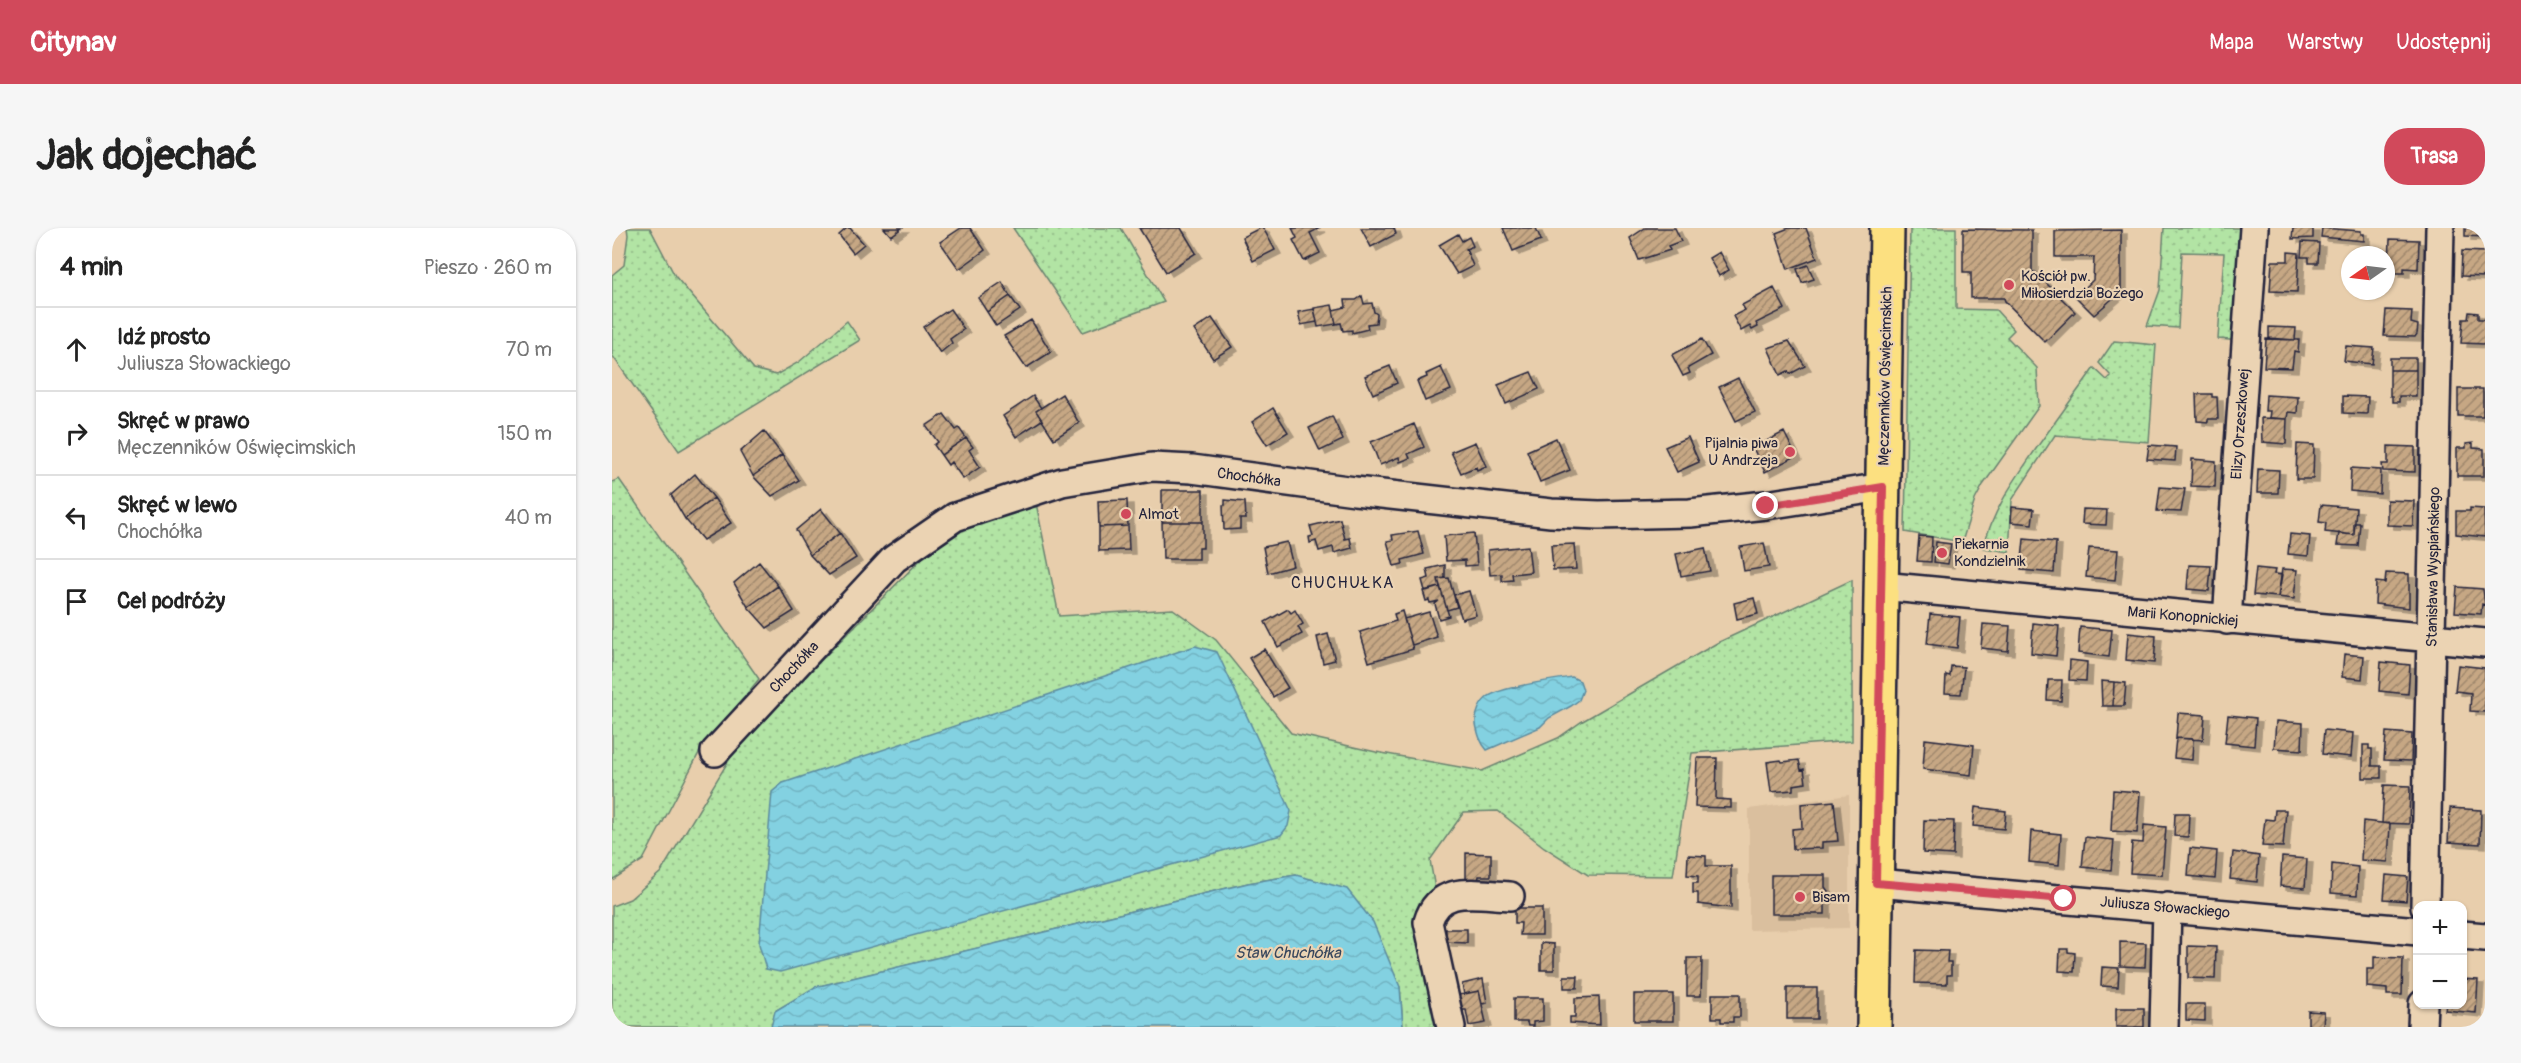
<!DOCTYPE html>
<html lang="pl">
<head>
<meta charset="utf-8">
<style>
	:root { --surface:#fff; --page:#f6f6f6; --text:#222; --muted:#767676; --line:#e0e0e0; --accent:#d1495b }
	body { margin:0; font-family:Pangolin,sans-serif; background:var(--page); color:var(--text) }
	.controls { position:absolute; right:18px; bottom:18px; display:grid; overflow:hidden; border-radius:12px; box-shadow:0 2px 4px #0004 }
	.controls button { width:54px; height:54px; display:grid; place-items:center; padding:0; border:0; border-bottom:2px solid var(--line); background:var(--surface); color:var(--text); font:30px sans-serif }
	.compass { position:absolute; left:1729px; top:18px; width:54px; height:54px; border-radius:50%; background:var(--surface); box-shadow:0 2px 4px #0004; rotate:256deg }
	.stop { position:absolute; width:18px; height:18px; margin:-14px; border:4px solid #d1495b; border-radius:50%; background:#fff }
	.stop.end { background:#d1495b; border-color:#fff; box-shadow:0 2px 6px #0008 }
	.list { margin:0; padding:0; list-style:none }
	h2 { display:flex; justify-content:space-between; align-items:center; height:78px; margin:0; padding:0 24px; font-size:26px }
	h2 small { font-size:20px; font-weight:400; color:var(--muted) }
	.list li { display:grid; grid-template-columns:39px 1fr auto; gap:18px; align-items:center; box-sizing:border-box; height:84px; padding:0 24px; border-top:2px solid var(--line) }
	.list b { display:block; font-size:22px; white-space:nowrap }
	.list p { margin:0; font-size:20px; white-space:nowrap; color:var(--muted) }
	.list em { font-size:20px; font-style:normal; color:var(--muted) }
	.icon { flex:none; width:33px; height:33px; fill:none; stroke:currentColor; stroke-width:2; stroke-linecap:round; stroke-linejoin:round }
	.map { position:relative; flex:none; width:1873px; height:799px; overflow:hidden; border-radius:24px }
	header { display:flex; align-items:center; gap:36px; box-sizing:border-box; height:84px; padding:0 30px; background:var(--accent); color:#fff }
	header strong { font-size:28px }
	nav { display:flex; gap:33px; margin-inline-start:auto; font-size:21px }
	.intro { display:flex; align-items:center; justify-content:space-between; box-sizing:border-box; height:144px; padding:0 36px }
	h1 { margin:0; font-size:42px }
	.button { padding:15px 27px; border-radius:24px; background:var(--accent); color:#fff; font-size:21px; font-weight:700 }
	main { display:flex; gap:36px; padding:0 36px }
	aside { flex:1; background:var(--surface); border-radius:24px; box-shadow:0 2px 4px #0004 }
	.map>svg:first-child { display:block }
</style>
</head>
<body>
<header>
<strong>Citynav</strong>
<nav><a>Mapa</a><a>Warstwy</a><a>Udostępnij</a></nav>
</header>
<div class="intro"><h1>Jak dojechać</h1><a class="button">Trasa</a></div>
<main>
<aside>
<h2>4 min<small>Pieszo · 260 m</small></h2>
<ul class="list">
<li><svg class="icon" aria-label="ahead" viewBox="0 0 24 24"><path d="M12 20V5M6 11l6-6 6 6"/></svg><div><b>Idź prosto</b><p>Juliusza Słowackiego</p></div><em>70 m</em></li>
<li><svg class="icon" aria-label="right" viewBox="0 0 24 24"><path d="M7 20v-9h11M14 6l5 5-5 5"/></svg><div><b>Skręć w prawo</b><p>Męczenników Oświęcimskich</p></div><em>150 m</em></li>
<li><svg class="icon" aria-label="left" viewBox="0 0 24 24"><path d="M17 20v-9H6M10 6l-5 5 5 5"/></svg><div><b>Skręć w lewo</b><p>Chochółka</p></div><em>40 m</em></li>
<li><svg class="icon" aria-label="arrive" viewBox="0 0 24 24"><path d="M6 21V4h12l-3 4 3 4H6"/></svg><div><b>Cel podróży</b></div></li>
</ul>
</aside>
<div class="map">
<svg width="1873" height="799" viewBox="0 0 1873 799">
	<defs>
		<pattern id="grass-dots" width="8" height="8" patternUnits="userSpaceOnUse" patternTransform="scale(1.5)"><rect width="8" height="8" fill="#b2e4a4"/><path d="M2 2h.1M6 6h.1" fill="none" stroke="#99c38e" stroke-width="1.8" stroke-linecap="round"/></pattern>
		<pattern id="water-waves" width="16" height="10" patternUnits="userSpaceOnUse" patternTransform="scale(1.5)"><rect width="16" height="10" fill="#83d1e1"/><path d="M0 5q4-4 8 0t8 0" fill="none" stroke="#71b3c2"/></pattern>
		<pattern id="building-hatch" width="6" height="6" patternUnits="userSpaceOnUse" patternTransform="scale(1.5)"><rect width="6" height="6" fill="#c6a784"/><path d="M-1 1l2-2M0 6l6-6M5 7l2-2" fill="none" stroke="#a0886d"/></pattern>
		<filter id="shadow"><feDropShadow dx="6" dy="4" stdDeviation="0" flood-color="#0004"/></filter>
	</defs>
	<rect width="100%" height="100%" fill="#e8ceac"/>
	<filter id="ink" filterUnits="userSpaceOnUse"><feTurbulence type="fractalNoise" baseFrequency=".0167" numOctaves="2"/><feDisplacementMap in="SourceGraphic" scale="12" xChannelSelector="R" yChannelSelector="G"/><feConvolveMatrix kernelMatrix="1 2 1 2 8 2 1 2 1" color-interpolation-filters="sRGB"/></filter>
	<g filter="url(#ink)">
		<path fill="#dabf9e" d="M1237,567v133l-100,2v-121z"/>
		<path fill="url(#grass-dots)" stroke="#6a8370" stroke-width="1.5" d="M15,0h23l25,48 79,93 22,6 23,-13 48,-41 13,19 -181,111 -67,-96v-80l12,-10 4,-30z
			M401,0h108l43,74 -81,30z
			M1298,0h46v81l40,1 18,20 -7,7 30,31 2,38 -56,79 -8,15 -13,42 -57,-10z
			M1552,0h84l-7,113 -23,-2 6,-86 -42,-1 -4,76 -31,-2 13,-36z
			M1502,113l42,4 -7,97 -94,-7 -43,65 -3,52 -26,-4c12,-43 32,-68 57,-105 18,-25 36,-50 54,-75l13,12 4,-4 -12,-13z
			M7,251l140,200 -59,72 -57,109 -31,20v-398z
			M424,275l23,113 114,-7 43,31 75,93 85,19 106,19 76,-33 23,-16 136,-79 135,-63v161l-160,12 -19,123 -85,-1 -44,-28 -46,-36 -34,1 -34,48 5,29 8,138h-40l-3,-40 -104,-112 -48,8 -432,104 -41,24 -4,16h-159v-121l18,-7 31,-27 79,-130 208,-210z"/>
		<path fill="url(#water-waves)" stroke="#5c8b9f" stroke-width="1.5" d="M583,418l22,6 74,159 -3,15 -7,9 -501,137 -14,-3 -7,-25 13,-152 11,-9z
			M960,449l8,4 3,9 -4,10 -8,6 -22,12 -9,9 -53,23c-7,-8 -9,-16 -11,-26 -1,-10 4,-22 13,-28 17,-10 63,-16 83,-19z
			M684,647l51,14 26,33 27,65 3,40h-632l4,-16 40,-24 433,-104z"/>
		<path fill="url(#building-hatch)" stroke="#22223b" stroke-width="1.5" filter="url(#shadow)" d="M235,0h3l14,16 -11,9 -14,-18z
			M272,0h18l-11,8z
			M349,0h9l15,22 -26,19 -19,-27z
			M527,0h42l15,25 -30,19z
			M648,0h3l12,22 -22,11 -11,-24z
			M680,0h28l-10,5 10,20 -16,8 -11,-21 4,-2z
			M749,0h33l2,6 -25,13z
			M891,0h33l5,12 -28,11z
			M1033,0h30l6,13 -13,5 2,4 -31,10 -9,-22z
			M1177,0h17l11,30 -29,11 -12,-36z
			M1681,0h20v10l-21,1z
			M1710,0l39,3v3h3v7l-43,-4z
			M1853,0h20v9l-20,-1z
			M1351,1l69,1v42h3l40,40 -30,30 -40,-41 -1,-3h-33v-26h-8z
			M1509,2v61l-27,24 -18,-18 17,-17 1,-23h-39v-26z
			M846,6l4,7 7,-4 4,9 -7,3 7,17 -16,8 -18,-29z
			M1778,11l29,1 -1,29 -14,-1v5h-11l1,-5 -5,-1z
			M1690,14l17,1 -1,20h-9v-6h-8z
			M1850,23l23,1v25l-24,-1z
			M1107,24l10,18 -10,6 -10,-18z
			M1676,24l11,1 -2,39 -27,-1 2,-30h16z
			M1196,37l6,14 -12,4 -5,-14z
			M390,54l8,14 -23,16 -9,-14z
			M1162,60l11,21 -29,14 2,4 -6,3 -2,-4 -9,5 -8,-15 12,-6 -3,-5z
			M398,68l10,14 -24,16 -9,-14z
			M750,68l2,8 8,-1 2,9 3,2 -1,9 -9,1 1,5 -16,4v-3l-9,1 -2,-8 -5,1 -3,-14 13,-3 -1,-7h11z
			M720,77l4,19 -18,3 -4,-19z
			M338,81l14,20 -14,10 2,4 -12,10 -17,-26z
			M702,81l3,13 -16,3 -3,-13z
			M1774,82l26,1 -1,12 7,2 -1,9 -2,3 -31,-1z
			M1857,84l9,1v6h7v25l-24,-1 2,-24h5z
			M600,90l20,29 -19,12 -19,-29z
			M419,92l20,32 -25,16 -22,-32z
			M1657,99l27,1 -1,12 -26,-2z
			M1090,111l9,16 -23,13 2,5 -7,3 -11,-21z
			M1654,111l33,1 -1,12 -4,-1 -2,17 -28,-1z
			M1177,113l16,25 -15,8 -2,-3 -8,4 -12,-27z
			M1734,118l28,2 -2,16 -28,-3z
			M1778,130h26v12h-26z
			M778,138l7,17 -24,11 -8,-18z
			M829,139l10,23 -26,11 -8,-20 10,-4 -1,-3z
			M1778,142h26v26h-17v6h-7v-6h-2z
			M919,144l8,17 -33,15 -8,-19z
			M1126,150l17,34 -19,9 -17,-34z
			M1846,161h25v27h-25z
			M450,166l17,29 -25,16 -18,-28z
			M1584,166h16v3h5l1,22h-10v3l-11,-1z
			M1654,167l32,2 -1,16 -9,-1 -1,7 -18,-1 1,-7h-5z
			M421,168l8,12 -5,3 6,9 -26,17 -13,-21z
			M1731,168l25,1 -1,17 -24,-1z
			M661,180l15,24 -21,13 -15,-23z
			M332,186l12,16 3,-2 7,10 -25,17 -7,-10 4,-3 -12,-16z
			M720,188l11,24 -23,11 -11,-23z
			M1649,190l26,1 -1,25 -24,-2z
			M802,196l10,23 -16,7 2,4 -10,4 -1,-5 -19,8 -9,-23z
			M152,203l18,24 -29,21 -13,-24z
			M1172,204l12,24 -31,16 -12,-24z
			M1076,209l11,25 -22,10 -12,-25z
			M354,210l7,9 -4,3 11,17 -17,12 -12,-17 -3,3 -7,-10z
			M944,210l14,32 -30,12 -13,-31z
			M863,214l11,24 -9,4 -1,-3 -15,6 -10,-21z
			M1861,215v5l11,1v27h-27v-28h9v-4z
			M1685,216l17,1 -1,34h-17z
			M1537,217l27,2 -1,14 -28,-2z
			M1776,218l27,1v25l-32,-1 -1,-7h6z
			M170,227l17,25 -27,16 -19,-20z
			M1580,231l24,2 -1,26 -24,-1z
			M1739,240l30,2 -1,24 -30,-3z
			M1646,241l21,1 -1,23h-21z
			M83,246l19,24 -29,21 -14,-24z
			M1548,259l25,2 -4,23 -24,-1z
			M550,262h41v32h-41z
			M102,270l17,25 -28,17 -18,-21z
			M515,272l1,26 -29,1 -1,-26z
			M613,272l20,2 1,17h-6v10l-16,1 -1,-25h2z
			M1775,272l27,1 -1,25 -26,-1z
			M1709,277l35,3 -2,27 -29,-3 1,-9 -7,-1z
			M1400,279l22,2 -2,15 -21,-2z
			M1858,280l14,1 1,28 -29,-3v-23h14z
			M209,281l19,24 -30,22 -14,-25z
			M1471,281l24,1 -1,15 -24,-1z
			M728,291l5,20 5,-1 2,10 -18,5 -1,-6 -14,4 -3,-10 -6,2 -1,-6 4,-1 -3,-10z
			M550,294h41v26h-4v11h-36z
			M1742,295h6l-2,23 -21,-1 2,-12 15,2z
			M516,298l1,24 -30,1v-24z
			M806,303l6,23 -22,6 1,4 -9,2 -7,-25 6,-1 -1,-5z
			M228,305l16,25 -27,17 -19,-20z
			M862,305l3,32 -12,1v-6l-19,1 -2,-25z
			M1678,306l20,2 -2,20 -20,-2z
			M1307,308l13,1 -1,25 -14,-1z
			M1412,311l32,3 -2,31 -33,-3z
			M675,314l6,24 -25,7 -5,-26z
			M1324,314l15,2 -3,20 -14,-2z
			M1152,315l5,24 -25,4 -4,-24z
			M962,316l2,25 -23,1 -2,-25z
			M916,318l3,26 -19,2 1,6 -11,1v-7l-12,1 -2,-25z
			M1093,320l5,23 -29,5 -5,-22z
			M1477,320l29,2 -3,30 -29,-3z
			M147,334l19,24 -30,21 -14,-24z
			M833,337v13l-7,1 2,8 -15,4 -3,-11 7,-2 -2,-9z
			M1577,337l22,1 -2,25 -22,-2z
			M1644,340l19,2 -1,4 8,1 -4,22 -25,-2z
			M1670,341l15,1 -3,29 -16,-2z
			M1774,345l23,1v34l-34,-4 1,-22 9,1z
			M837,350l8,29 -10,3 -9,-31z
			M166,358l16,25 -27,17 -19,-21z
			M828,359l9,29 -10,3 -4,-15 4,-3 -9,2 -1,-3 -3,1 -3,-10z
			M1845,359l26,2 2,16 -3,-1 -1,10 -26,-2z
			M857,363l7,24 -14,4 -8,-24z
			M1142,370l4,16 -21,5 -3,-16z
			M676,381l3,4 4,-3 8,14 -5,3 4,7 -24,13 -13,-25z
			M790,383l11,38 -44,13 -9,-30 36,-11 -2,-7z
			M817,384l8,25 -25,8 -8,-26z
			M1318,386l30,3 -3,31 -30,-4z
			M1421,395l26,3 -3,30 -25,-3z
			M1371,396l27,2 -2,25 -27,-3z
			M1468,399l32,3 -3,27 -31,-4z
			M1516,405l28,3 -2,27 -28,-3z
			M716,406l7,26 -12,3 -6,-26z
			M652,421l24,39 -15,9 -24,-39z
			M1732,426l20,2 -2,23 -20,-2z
			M1458,432l17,2 -1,19 -17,-1z
			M1769,434l29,3 -2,29 -29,-3z
			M1846,437l27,3v44l-15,-1 1,-18 -16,-2z
			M1339,438l13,1 -3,27 -16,-1 1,-18 4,1z
			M1436,452h14l-1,21 -14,-1z
			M1489,453l13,1 -1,24h-11z
			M1502,454l12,1 -2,23h-11z
			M1566,485l27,2 -2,25 -27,-2z
			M1616,487l28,3 -2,28 -29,-3z
			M1664,493l27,2 -1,27 -28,-2z
			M1712,502l29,3 -2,24 -29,-3z
			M1774,504l26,2 -1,27 -27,-1z
			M1564,510l17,1 -1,21 -18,-2z
			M1313,511l49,6 -3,30 -48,-6z
			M1751,517h6v4h3v17h9v12h-18z
			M1085,530h20l-1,41 15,1v8l-36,-1z
			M1169,532l1,2 17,-2 2,10 3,-1 2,14 -13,2v5l-22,2 -4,-30z
			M1772,557l26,1 -1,38 -27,-1z
			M1501,562l27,2 -3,41 -26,-2z
			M1222,573l4,40 -16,1v6l-29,1 -1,-20 10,-1 -1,-24z
			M1363,579l31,4 -2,18 -31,-3z
			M1838,580l31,2 -1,34 -32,-2z
			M1663,582h11l-3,37 -21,-1 3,-27 9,1z
			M1563,585h14l-1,24 -14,-1z
			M1312,592l30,1 -1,34 -30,-2z
			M1751,593l27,3 -2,38 -27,-2z
			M1532,597l22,2 -4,48 -32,-2 2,-31 11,1z
			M1419,603l30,3 -2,31 -30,-3z
			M1473,609l29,3 -3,30 -29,-3z
			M1578,620l27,3 -2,28 -27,-3z
			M1621,624l26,4 -2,26 -27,-3z
			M854,625l25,1v22h-12l-1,5h-12z
			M1076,627l18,1v10h25v42l-33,-4v-11h-5v-10h5v-7l-11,-1z
			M1670,629l25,2 -2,29 -25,-2z
			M1720,636l26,3 -1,28 -26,-2z
			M1159,647h54v12l5,7 -5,7v13h-54z
			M1774,647l22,2 -2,24 -22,-2z
			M903,680h27v27h-22l1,-12h-6z
			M834,701h21v14l-22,-1z
			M1508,714l26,1 -1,24 -25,-1z
			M929,715l13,1v26h-13z
			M1576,718l28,1 -1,32 -27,-1z
			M1448,721h8v3l7,1 -1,19 -15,-1z
			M1304,722l32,1 -1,11h4v13h-4v9l-32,-1z
			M1762,729l29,1 -1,37h-15v-6l-20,-2v-18h7z
			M1075,730h15l-1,38h-14z
			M1490,739l17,1 -1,19 -17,-1z
			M952,748h14l-1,12h-13z
			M871,751l4,24 -5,1 -3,-13 -15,3 -2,-10z
			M1850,751l16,1 -2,33 -31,-3 1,-6h16z
			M1175,760h30v31h-30z
			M867,763l7,32 -17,3 -3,-16h-4l-4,-15z
			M1022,766h39v27h-39z
			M1100,766h28v23h-7v5h-12v-4h-9z
			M987,769l1,28 -30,-2v-6h5v-19z
			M902,770h29v23l-10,1v4h-5l-1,-4h-13z
			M1574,776h19v17l-19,-1z
			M1504,780h28v19h-28z
			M1696,783l16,1 -1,15h-15z"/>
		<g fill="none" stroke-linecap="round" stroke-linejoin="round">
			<defs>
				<path id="minor" d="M1269,358l604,57
					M1615,392l27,-392
					M103,524l179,-193 61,-42 107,-35 90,-15 40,2 163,22 196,22 48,2 91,-2 76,-8 117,-18
					M1265,655l541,48
					M1813,678l15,-678
					M1850,707l23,2
					M839,799l-23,-105c11,-39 50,-27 82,-26
					M1552,799l3,-120
					M1810,799l1,-23"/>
				<path id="major" d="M1262,799l13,-799"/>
			</defs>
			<use href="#minor" stroke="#22223b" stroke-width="32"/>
			<use href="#major" stroke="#22223b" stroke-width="38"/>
			<use href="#minor" stroke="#ebd3b3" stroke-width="27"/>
			<use href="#major" stroke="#fce080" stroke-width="33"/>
		</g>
	</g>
	<g fill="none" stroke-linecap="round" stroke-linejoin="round" filter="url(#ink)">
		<path stroke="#d1495b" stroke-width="8" d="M1154,278l117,-19 -7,396 188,16"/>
	</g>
	<g fill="#d1495b" stroke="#ebd3b3" stroke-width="2">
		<circle cx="1397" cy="57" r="6"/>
		<circle cx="1178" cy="224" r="6"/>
		<circle cx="514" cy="286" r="6"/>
		<circle cx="1330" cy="325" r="6"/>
		<circle cx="1188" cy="669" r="6"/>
	</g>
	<g text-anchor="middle" stroke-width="4.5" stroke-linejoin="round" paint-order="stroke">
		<g font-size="15" fill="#22223b" stroke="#ebd3b3" text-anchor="start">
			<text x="1409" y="53">Kościół pw.<tspan x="1409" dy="17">Miłosierdzia Bożego</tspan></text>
			<text x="1166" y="220" text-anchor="end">Pijalnia piwa<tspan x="1166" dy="17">U Andrzeja</tspan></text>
			<text x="526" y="291">Almot</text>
			<text x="1342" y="321">Piekarnia<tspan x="1342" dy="17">Kondzielnik</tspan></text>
			<text x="1200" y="674">Bisam</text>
		</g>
		<g font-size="15" fill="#22223b" stroke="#ebd3b3">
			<text transform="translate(1273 148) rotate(-89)" y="5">Męczenników Oświęcimskich</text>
			<text transform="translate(1628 196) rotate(-86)" y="5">Elizy Orzeszkowej</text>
			<text transform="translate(637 249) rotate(8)" y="5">Chochółka</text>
			<text transform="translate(1821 339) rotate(-89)" y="5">Stanisława Wyspiańskiego</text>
			<text transform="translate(1571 388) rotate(5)" y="5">Marii Konopnickiej</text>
			<text transform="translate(182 439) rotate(-47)" y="5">Chochółka</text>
			<text transform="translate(1553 679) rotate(5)" y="5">Juliusza Słowackiego</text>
		</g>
		<g font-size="16" letter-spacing="1.5" fill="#22223b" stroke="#ebd3b3">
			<text x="731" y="360">CHUCHUŁKA</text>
		</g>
		<g font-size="16" font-style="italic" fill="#35455c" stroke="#ebd3b3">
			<text x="676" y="730">Staw Chuchółka</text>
		</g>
	</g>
</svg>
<div class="controls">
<button>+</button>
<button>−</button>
</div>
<svg class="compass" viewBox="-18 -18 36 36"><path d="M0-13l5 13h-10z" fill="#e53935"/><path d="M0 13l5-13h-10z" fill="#767676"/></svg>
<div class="stop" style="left:1452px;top:671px"></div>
<div class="stop end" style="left:1154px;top:278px"></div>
</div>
</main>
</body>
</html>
